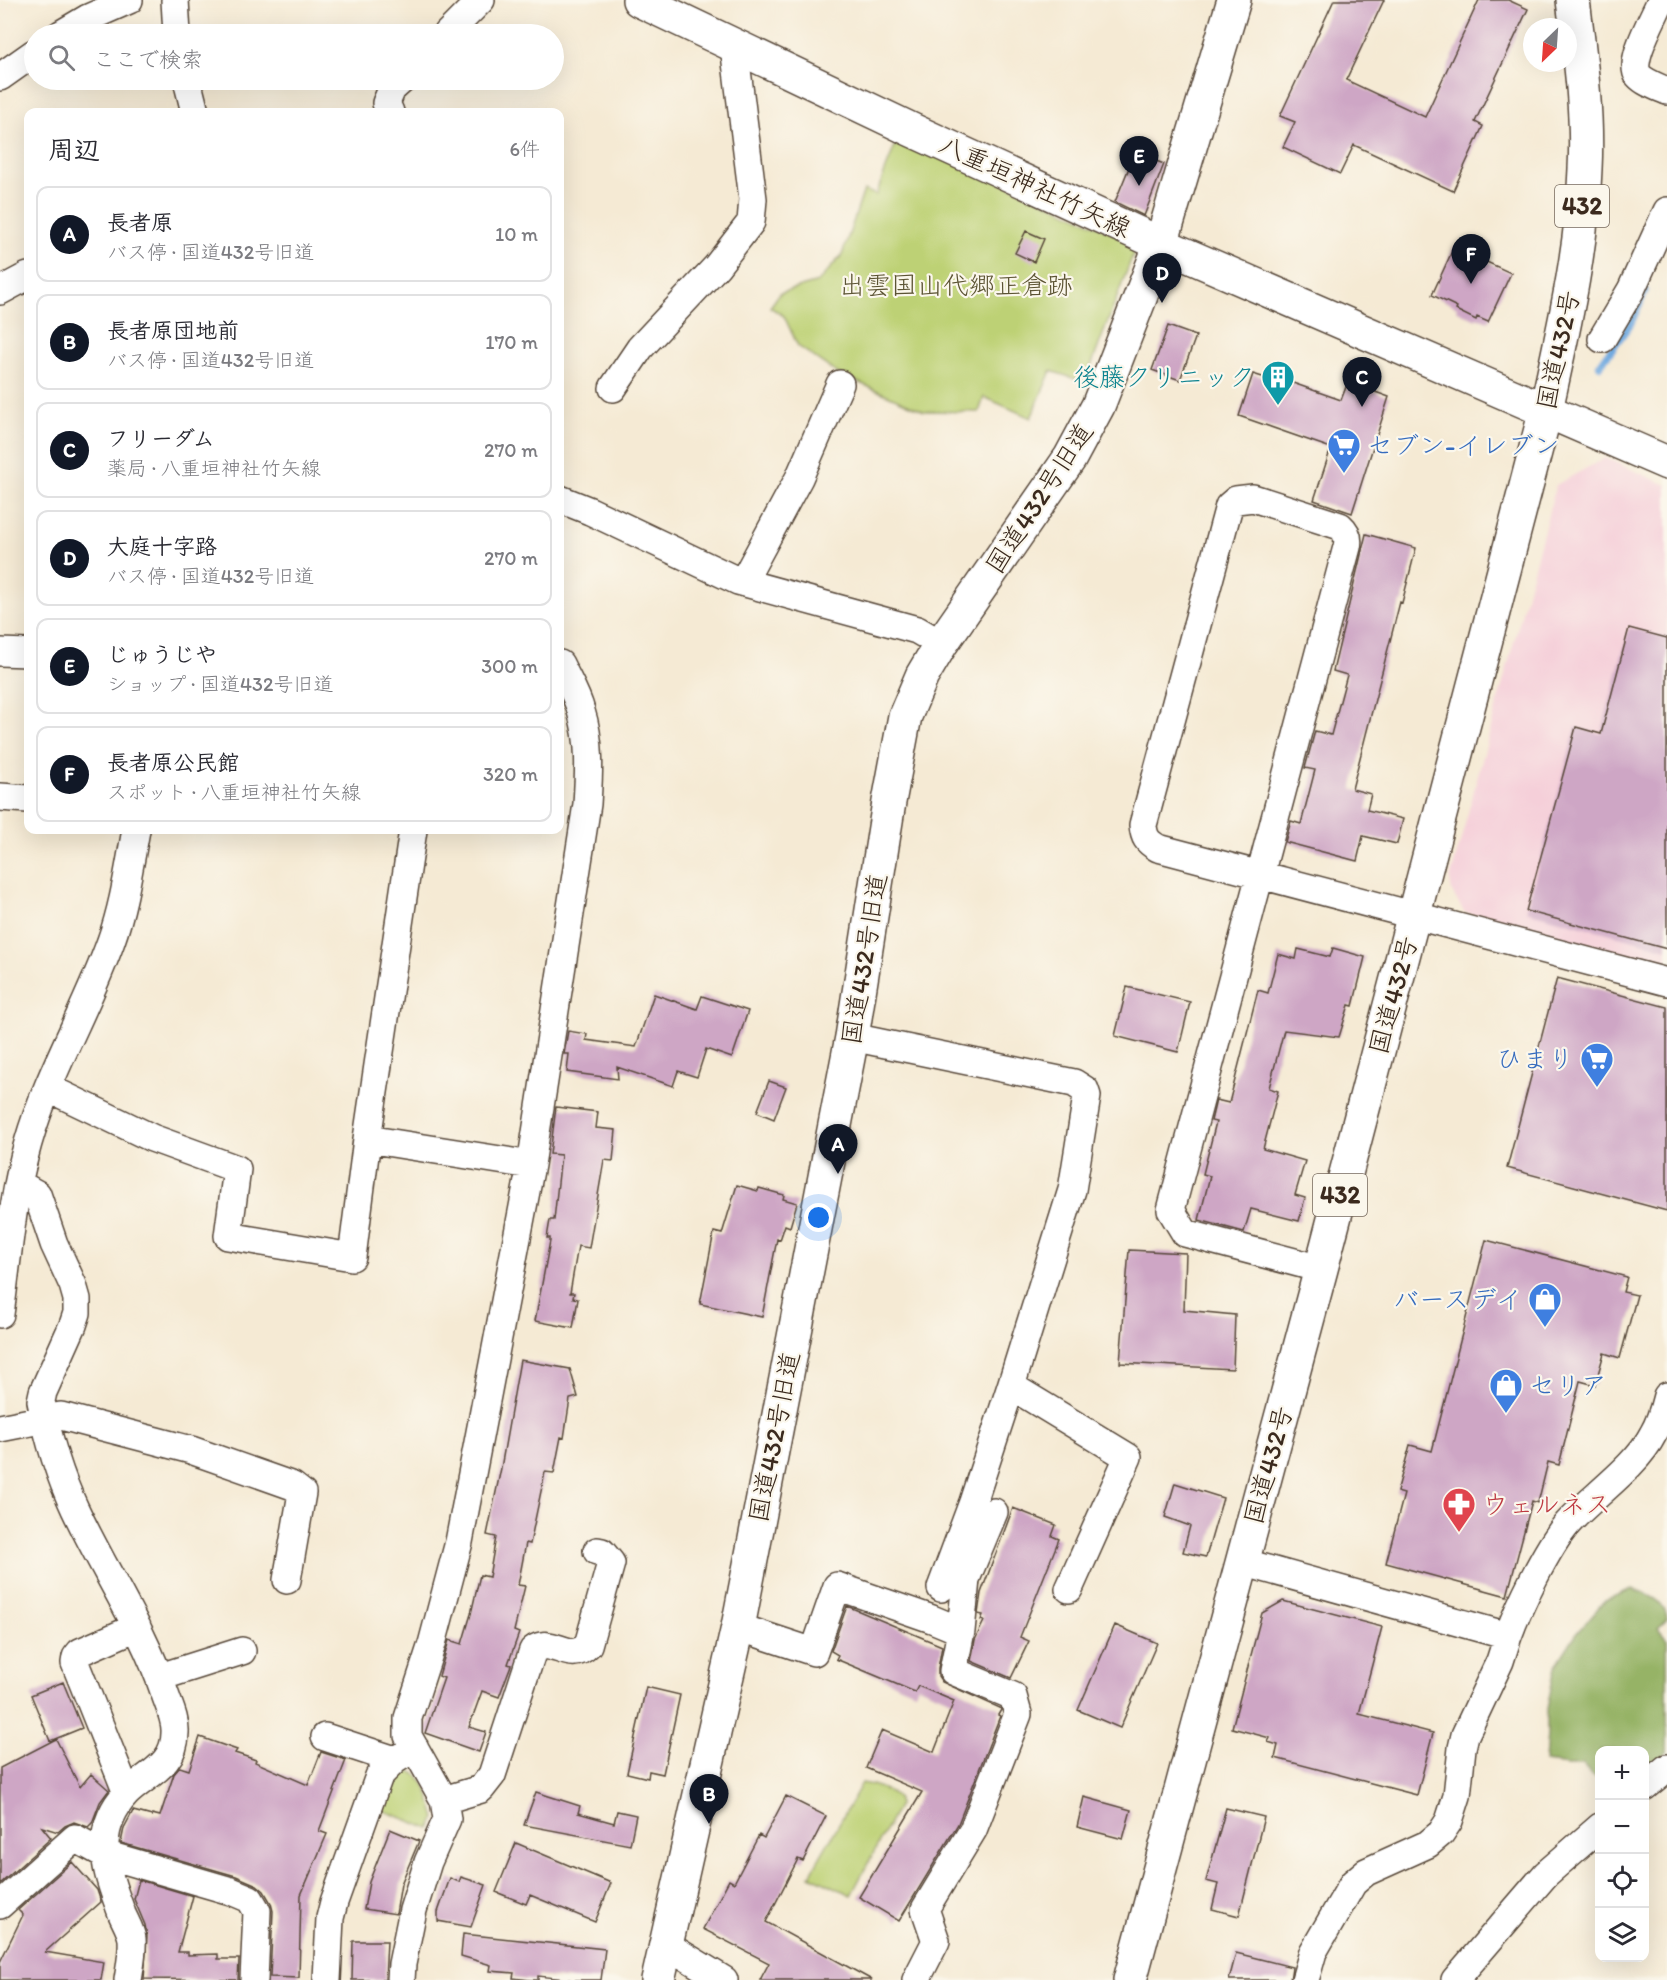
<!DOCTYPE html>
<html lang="ja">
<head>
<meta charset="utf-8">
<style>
	:root { --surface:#fff; --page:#f2f2f3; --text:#2b2b33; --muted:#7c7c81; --line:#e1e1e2; --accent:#111827 }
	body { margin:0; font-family:Itim,"Klee One",sans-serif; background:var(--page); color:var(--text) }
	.controls { position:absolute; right:18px; bottom:18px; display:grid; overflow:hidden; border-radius:12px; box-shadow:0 6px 24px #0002 }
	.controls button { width:54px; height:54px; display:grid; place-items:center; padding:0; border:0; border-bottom:2px solid var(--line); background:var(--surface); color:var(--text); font:30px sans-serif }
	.compass { position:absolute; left:1523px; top:18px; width:54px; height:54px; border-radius:50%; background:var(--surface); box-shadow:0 6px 24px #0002; rotate:205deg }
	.you { position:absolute; left:819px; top:1218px; width:21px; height:21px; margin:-15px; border:4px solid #fff; border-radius:50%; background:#1a73e8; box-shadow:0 0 0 9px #1a73e833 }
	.badge { display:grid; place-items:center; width:39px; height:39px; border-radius:50%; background:var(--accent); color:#fff; font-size:20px; font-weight:700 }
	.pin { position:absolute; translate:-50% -50px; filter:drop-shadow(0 2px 3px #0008) }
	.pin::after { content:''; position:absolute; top:32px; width:21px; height:18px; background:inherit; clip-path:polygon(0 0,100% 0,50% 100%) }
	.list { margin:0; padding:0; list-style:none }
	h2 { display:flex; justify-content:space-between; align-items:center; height:78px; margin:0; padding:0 24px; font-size:26px }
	h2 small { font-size:20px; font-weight:400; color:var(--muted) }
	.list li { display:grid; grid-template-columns:39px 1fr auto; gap:18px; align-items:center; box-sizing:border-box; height:96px; margin:0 12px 12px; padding:0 12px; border:2px solid var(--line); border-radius:12px }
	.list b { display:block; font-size:22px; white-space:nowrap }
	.list p { margin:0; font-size:20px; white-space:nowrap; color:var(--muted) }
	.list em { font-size:20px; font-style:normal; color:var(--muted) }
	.icon { flex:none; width:33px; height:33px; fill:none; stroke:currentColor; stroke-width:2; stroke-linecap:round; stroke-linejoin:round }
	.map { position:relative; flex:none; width:1667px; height:1980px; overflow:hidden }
	.search { position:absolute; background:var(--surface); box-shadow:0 6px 24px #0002; left:24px; top:24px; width:540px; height:66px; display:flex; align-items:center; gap:15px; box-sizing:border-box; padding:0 21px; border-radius:33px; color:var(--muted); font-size:22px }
	.panel { position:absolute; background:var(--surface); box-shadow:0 6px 24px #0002; left:24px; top:108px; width:540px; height:726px; border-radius:12px }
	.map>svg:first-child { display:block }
</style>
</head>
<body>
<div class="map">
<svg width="1667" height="1980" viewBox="0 0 1667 1980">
	<rect width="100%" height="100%" fill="#fbf7ec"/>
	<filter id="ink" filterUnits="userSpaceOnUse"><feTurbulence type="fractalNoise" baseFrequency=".0167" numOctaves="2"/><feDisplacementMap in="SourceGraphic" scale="12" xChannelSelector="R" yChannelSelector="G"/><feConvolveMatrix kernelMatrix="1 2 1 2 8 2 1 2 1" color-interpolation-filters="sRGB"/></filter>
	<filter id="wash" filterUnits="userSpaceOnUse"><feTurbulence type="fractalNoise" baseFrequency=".008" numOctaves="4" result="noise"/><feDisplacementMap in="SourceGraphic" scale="24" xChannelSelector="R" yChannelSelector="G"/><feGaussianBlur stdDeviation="1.35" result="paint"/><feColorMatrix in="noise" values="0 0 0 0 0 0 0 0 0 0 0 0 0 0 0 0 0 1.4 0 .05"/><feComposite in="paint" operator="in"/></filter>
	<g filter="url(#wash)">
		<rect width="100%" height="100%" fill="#f5ead4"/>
		<path fill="#f5cfd9" d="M1605,458l62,27v483l-145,-37 -58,-19 -12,-20 -2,-12 106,-395z"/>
		<path fill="#bdd175" stroke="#7c7e4a" stroke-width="1.5" d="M899,135l238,109 -52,138 -34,-11 -20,47 -47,-21 -5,15 -55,-1 -87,-38 -39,-27 -14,-30 -14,-9 10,-14 38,-11 24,-27 22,-65 12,5z
			M407,1770c21,7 22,28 29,48l-6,11 -53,-21 14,-32z
			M862,1783c14,2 24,6 35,14l2,8 -48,90 -41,-20z"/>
		<path fill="#96b366" stroke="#686e42" stroke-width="1.5" d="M1632,1589c17,7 32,9 35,29l-9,10 9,11v113l-22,20 -1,-22h-44l-1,30 -9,-6 -8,-9h-15l-22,-3 2,-28v-25l8,-42 21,-33 29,-34z"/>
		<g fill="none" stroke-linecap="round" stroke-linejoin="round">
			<path stroke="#6fa9df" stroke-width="8" d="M1600,365l30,-41 15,-33"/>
		</g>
		<g id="blocks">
			<path fill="#cea6c5" d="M1334,0h50l-38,80 79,37 54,-117h29l20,9 -53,113 8,4 -30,65 -99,-46 -14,29 -57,-27 12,-25 -15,-6z
				M1135,153l29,11 -20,52 -29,-14z
				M1026,231l18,8 -10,23 -19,-9z
				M1454,247l57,26 -23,49 -11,-5 -1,3 -20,-10 1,-3 -25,-12z
				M1168,326l28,10 -16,44 -28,-10z
				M1253,374l22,7 1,-4 65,23 7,-18 41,15 -37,116 -38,-13 17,-52 -92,-32z
				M1366,534l50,14 -14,55 -2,-1 -48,187 19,5 -4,16 36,9 -6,25 -34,-8 -6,25 -72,-19 6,-21 10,3 14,-54 -10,-2 10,-37 16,4 16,-60 -14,-4z
				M1629,628l38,10v311l-141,-38 50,-184 25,7z
				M1333,948l32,9 -12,49 -4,-1 -10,32 -55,-7 -15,58 9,3 -15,58 42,12 -10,34 10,3 -6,23 -48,-12 -7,23 -45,-12 11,-44 -7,-2 13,-52 -5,-1 5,-21 13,3 29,-113 10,3 10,-39 18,5 2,-10 32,8z
				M1557,978l110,29v204l-160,-43z
				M1127,987l63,15 -12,50 -63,-16z
				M654,994l43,15 5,-13 46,15 -16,47 -26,-9 -9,28 -19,-6 -5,15 -56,-19 1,12 -51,-7 2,-18h-5l4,-23 19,3 -1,6 50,7z
				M769,1081l17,6 -12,32 -17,-7z
				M556,1107l42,5 -2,16 20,2 -3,31 -9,-1 -15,88 -11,-2 -8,47h4l-1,5 5,1 -5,29 -38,-7 15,-80v-3h-3l3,-18h4l7,-65 -11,-1z
				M737,1185l21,6 1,-3 25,7 -1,4 14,4 -7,24 -5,-2 -5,15 -3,-1 -15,78 -62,-13 14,-72 8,2z
				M1486,1240l141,37 -4,15 14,3 -17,63 -16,-5 -9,32 -15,-4 -21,84 -11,-3 -10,41 -6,-2 -25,95 -121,-33 18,-69 -7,-2 13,-47 22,6z
				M1129,1250l57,3 -2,57 51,5 -2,54 -113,-6z
				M520,1360l50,9 8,28 -8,2 -6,39 -3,-1 -7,36 -9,-1 -15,72 -4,-1 -8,42 7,1 -11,45 5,2 -11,31 3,1 -12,32 -17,-6 -13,36 17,5 -7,20 -54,-19 19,-55 -5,-2 10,-36 13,4 9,-30 9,-39 9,2 7,-40 -9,-2 14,-67z
				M1175,1483l48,15 -17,59 -23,-5 7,-26 -25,-9z
				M1013,1508l43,17 -4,11 7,3 -39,98 9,4 -18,37 -40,-17 4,-21 9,-19 -3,-1 2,-5 -5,-1 3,-21z
				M1283,1601l99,26 -23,87 74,19 -16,62 -142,-37 3,-13 -10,-3 2,-4 -38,-10 30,-115z
				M847,1606l95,40 -4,22v8l4,6 58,26 1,2 -3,5 2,1 -42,108 -59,97 -40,-24 63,-105 -56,-24 16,-38 52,22 20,-51 -36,-15 -3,6 -79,-33 2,-4 -7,-4z
				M1115,1625l42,18 -37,85 -42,-18z
				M63,1682l19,46 -32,13 -19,-46z
				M646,1687l34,8 -17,79 -14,-3 -1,7 -21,-5z
				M200,1737l37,13 -2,3 21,7 -1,2 53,23 13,-33 25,8 -27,71 8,3 -26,61 -2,83 -29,-1 3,-66 -2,-8 -7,-12 -7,-6 -21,-9 -115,-33 3,-15 9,-17 19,5v-2l8,2 14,-42 6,-7 9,3z
				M56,1739l24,48 11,-13 18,16 -9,12 -8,21 -4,4 -14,-5 -9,4 -7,6 -16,-5 9,11 -51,46v-116z
				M536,1792l44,14 -2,7 36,10 3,-12 19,4 -6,30 -106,-20z
				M786,1796l40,20 -23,45 -5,-2 -32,63 106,58h-112l9,-17 -66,-34 26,-49 5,3 25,-48 5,3z
				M1084,1797l47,13 -8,29 -46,-12z
				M1226,1808l38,9 -25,99 -27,-7 6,-25 -12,-3z
				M390,1829l29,12 -18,43 -5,30 -32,-5 5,-27z
				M516,1843l95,40 -16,39 -65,-27 -4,9 -30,-12z
				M72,1862l25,28 4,12 -56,50 59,10 -3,18h-101v-18l23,-47 -5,-5z
				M461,1877l25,8 -15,42 -33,-6v-9l12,-34 9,4z
				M139,1880l54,16 -15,56h10v3l30,-1v5h21l-1,21 -94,-1 3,-43 -2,-11 -11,-26z
				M463,1934l142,15 -4,31h-27l-36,-4v4h-8l-17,-2 1,-5 -24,-2 1,-6 -30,-9z
				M353,1941h34l-2,39h-33z
				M1236,1953l56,14 -2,13h-61z"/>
		</g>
	</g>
	<g filter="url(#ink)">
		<use href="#blocks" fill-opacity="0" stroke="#574739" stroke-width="1.5"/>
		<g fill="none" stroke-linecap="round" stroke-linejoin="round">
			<defs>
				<path id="minor" d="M175,0l2,34
					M1661,0c-6,15 -33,61 -23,75 7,8 20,12 29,16
					M61,34l27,-16 41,-18
					M447,34l34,-34
					M0,77l34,-24
					M187,80l8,32
					M390,112l-4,-9 6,-14 10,-9
					M0,291l28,-15
					M1602,339l29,-49 36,-79
					M613,388l27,-40 77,-82 34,-44 2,-23 -19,-153
					M560,499l30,12 148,70 179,49 24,14
					M743,582l56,-104 41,-94
					M0,652l28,1
					M0,797l28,2
					M413,830l-46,309 164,26
					M852,1037l222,46 11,7 2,6 -15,94 -61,196
					M48,1088l104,50 85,31 -9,67 124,21 15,-118
					M19,1184l18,10 17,50 19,41 4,14v14l-4,12 -30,67 -2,9c7,37 18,74 34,108 29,62 68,119 90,185 4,12 11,26 10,39 0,33 -29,41 -49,61 -13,14 -20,31 -21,49 -1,25 9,48 17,71 3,7 9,17 10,25 1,14 -2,28 -4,41
					M1321,1269l-136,-36 -14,-23 176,-663c2,-9 0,-15 -7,-21l-87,-28 -17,2 -7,6 -86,319c1,12 4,17 15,23l509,134
					M0,1314c8,-57 12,-116 28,-171 20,-70 59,-134 83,-202 13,-36 18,-74 25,-111
					M0,1428l61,-12 130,34 102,36 9,7 -15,87
					M1242,1562l266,74c11,-30 39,-89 60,-113 25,-27 69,-57 85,-89 7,-11 11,-26 14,-38
					M941,1588l32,-86 38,-116 117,71 -59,132
					M738,1627l76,25 23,-66 95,33 29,12
					M160,1677l82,-26
					M325,1737l70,23
					M1644,1787l23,-19
					M127,1793l-52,-130 1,-6 4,-5 57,-25
					M444,1800l37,-11 11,-14 41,-125c20,-15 36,15 55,-5l23,-82 -9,-11 -5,-1
					M0,1905l75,-67 29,16 127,37 19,8 7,12 -3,69
					M665,1944l59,36
					M327,1980l3,-62 4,-16 45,-126 16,-16 20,-12
					M401,1980l1,-16 11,-54 15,-48 19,-43 -3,-19 -36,-64v-18l24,-74 27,-102 72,-377 56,-361c2,-32 4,-62 -6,-93 -4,-16 -14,-32 -21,-47
					M916,1980l20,-39 -11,-32 48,-79 45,-116 -5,-18 -60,-25 8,-40 5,-52 28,-67
					M1305,1980l8,-28 40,-69 13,-11 62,-28 13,-11 8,-12 8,-25 5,-48 3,-13 35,-74 8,-25
					M1455,1980l91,-106 54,-47"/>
				<path id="tertiary" d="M658,1980l80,-353 114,-590 37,-235 16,-86 17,-40 19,-32 129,-186 28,-52 63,-162 73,-244"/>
				<path id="secondary" d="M639,0l273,130 249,114 506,219"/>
				<path id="trunk" d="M1130,1980l191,-711 225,-859c17,-79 36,-159 39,-241 3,-56 -5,-113 -12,-169"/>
			</defs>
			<use href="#minor" stroke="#574739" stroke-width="30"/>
			<use href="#tertiary" stroke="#574739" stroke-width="36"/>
			<use href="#secondary" stroke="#574739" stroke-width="36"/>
			<use href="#trunk" stroke="#574739" stroke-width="36"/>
			<use href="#minor" stroke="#fff" stroke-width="27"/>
			<use href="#tertiary" stroke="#fff" stroke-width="33"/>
			<use href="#secondary" stroke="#fff" stroke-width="33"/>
			<use href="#trunk" stroke="#fff" stroke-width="33"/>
		</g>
	</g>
	<defs>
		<symbol id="building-pin" viewBox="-11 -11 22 30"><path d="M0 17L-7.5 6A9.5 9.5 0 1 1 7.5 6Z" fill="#0f9aa8" stroke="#fbf7ec"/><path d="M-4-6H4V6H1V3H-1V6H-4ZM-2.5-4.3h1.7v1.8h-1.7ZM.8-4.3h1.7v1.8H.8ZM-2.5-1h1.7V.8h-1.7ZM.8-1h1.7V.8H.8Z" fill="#fff"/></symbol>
		<symbol id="supermarket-pin" viewBox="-11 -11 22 30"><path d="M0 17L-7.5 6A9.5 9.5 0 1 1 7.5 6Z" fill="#3f7fe0" stroke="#fbf7ec"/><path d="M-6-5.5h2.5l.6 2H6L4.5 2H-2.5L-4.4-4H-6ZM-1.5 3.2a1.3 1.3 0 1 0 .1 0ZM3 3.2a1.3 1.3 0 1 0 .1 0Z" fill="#fff"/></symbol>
		<symbol id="shop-pin" viewBox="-11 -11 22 30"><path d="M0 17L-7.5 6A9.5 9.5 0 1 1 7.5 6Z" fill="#3f7fe0" stroke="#fbf7ec"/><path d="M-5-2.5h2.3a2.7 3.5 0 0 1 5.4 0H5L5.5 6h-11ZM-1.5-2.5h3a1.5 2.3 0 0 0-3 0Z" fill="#fff"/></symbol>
		<symbol id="pharmacy-pin" viewBox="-11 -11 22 30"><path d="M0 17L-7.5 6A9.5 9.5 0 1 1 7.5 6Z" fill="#e0444e" stroke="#fbf7ec"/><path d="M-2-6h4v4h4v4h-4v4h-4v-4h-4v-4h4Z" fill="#fff"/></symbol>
	</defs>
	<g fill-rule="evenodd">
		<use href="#building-pin" x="1259" y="358" width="38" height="52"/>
		<use href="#supermarket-pin" x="1325" y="426" width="38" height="52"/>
		<use href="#supermarket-pin" x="1578" y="1040" width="38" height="52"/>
		<use href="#shop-pin" x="1526" y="1280" width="38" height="52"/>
		<use href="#shop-pin" x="1487" y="1366" width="38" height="52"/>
		<use href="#pharmacy-pin" x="1440" y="1485" width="38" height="52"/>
	</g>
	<g text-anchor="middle" stroke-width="4.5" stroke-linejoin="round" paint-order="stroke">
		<g fill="#fbf7ec" stroke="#75685c" stroke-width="1.5">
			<rect x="1555" y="185" width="54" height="42" rx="4.5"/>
			<rect x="1313" y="1174" width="54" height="42" rx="4.5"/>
		</g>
		<g font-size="24" font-weight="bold" fill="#3b2a1e">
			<text x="1582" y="214">432</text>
			<text x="1340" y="1203">432</text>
		</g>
		<g font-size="26" fill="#3b2a1e" stroke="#fbf7ec">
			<text transform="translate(1035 186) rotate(25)" y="9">八重垣神社竹矢線</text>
			<text transform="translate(1558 350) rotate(-78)" y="9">国道432号</text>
			<text transform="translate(1039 498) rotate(-57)" y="9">国道432号旧道</text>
			<text transform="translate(864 959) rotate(-81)" y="9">国道432号旧道</text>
			<text transform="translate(1393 995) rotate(-75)" y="9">国道432号</text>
			<text transform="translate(774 1437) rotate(-79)" y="9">国道432号旧道</text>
			<text transform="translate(1268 1465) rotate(-75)" y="9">国道432号</text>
		</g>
		<g font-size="26" fill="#5c5434" stroke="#fbf7ec">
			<text x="956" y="294">出雲国山代郷正倉跡</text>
		</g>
		<g font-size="26" fill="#0d838f" stroke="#fbf7ec" text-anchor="end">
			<text x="1255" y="386">後藤クリニック</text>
		</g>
		<g font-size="26" fill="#366cbe" stroke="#fbf7ec" text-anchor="start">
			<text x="1367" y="454">セブン-イレブン</text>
			<text x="1574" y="1068" text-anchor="end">ひまり</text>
			<text x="1522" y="1308" text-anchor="end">バースデイ</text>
			<text x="1529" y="1394">セリア</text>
		</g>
		<g font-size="26" fill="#be3a42" stroke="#fbf7ec" text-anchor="start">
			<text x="1482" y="1513">ウェルネス</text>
		</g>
	</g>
</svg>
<div class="controls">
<button>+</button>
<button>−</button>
<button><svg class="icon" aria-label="locate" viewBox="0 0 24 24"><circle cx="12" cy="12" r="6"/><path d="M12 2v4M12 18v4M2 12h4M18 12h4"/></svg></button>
<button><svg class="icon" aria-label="layers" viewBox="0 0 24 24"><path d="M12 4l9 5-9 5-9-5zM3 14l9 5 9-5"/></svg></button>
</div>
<svg class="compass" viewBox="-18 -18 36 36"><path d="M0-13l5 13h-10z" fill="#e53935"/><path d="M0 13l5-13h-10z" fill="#7c7c81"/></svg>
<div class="you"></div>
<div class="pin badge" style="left:838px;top:1174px">A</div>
<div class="pin badge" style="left:709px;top:1824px">B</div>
<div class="pin badge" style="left:1362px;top:407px">C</div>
<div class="pin badge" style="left:1162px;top:303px">D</div>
<div class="pin badge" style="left:1139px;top:186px">E</div>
<div class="pin badge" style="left:1471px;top:284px">F</div>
<div class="search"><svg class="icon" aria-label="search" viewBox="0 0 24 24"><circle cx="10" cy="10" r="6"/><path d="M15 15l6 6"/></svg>ここで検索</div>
<section class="panel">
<h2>周辺<small>6件</small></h2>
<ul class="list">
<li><span class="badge">A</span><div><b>長者原</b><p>バス停 · 国道432号旧道</p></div><em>10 m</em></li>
<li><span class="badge">B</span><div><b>長者原団地前</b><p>バス停 · 国道432号旧道</p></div><em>170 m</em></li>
<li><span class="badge">C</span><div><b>フリーダム</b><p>薬局 · 八重垣神社竹矢線</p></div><em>270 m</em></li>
<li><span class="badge">D</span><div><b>大庭十字路</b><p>バス停 · 国道432号旧道</p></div><em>270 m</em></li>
<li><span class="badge">E</span><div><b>じゅうじや</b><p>ショップ · 国道432号旧道</p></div><em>300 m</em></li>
<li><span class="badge">F</span><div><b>長者原公民館</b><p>スポット · 八重垣神社竹矢線</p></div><em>320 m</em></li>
</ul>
</section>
</div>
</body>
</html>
